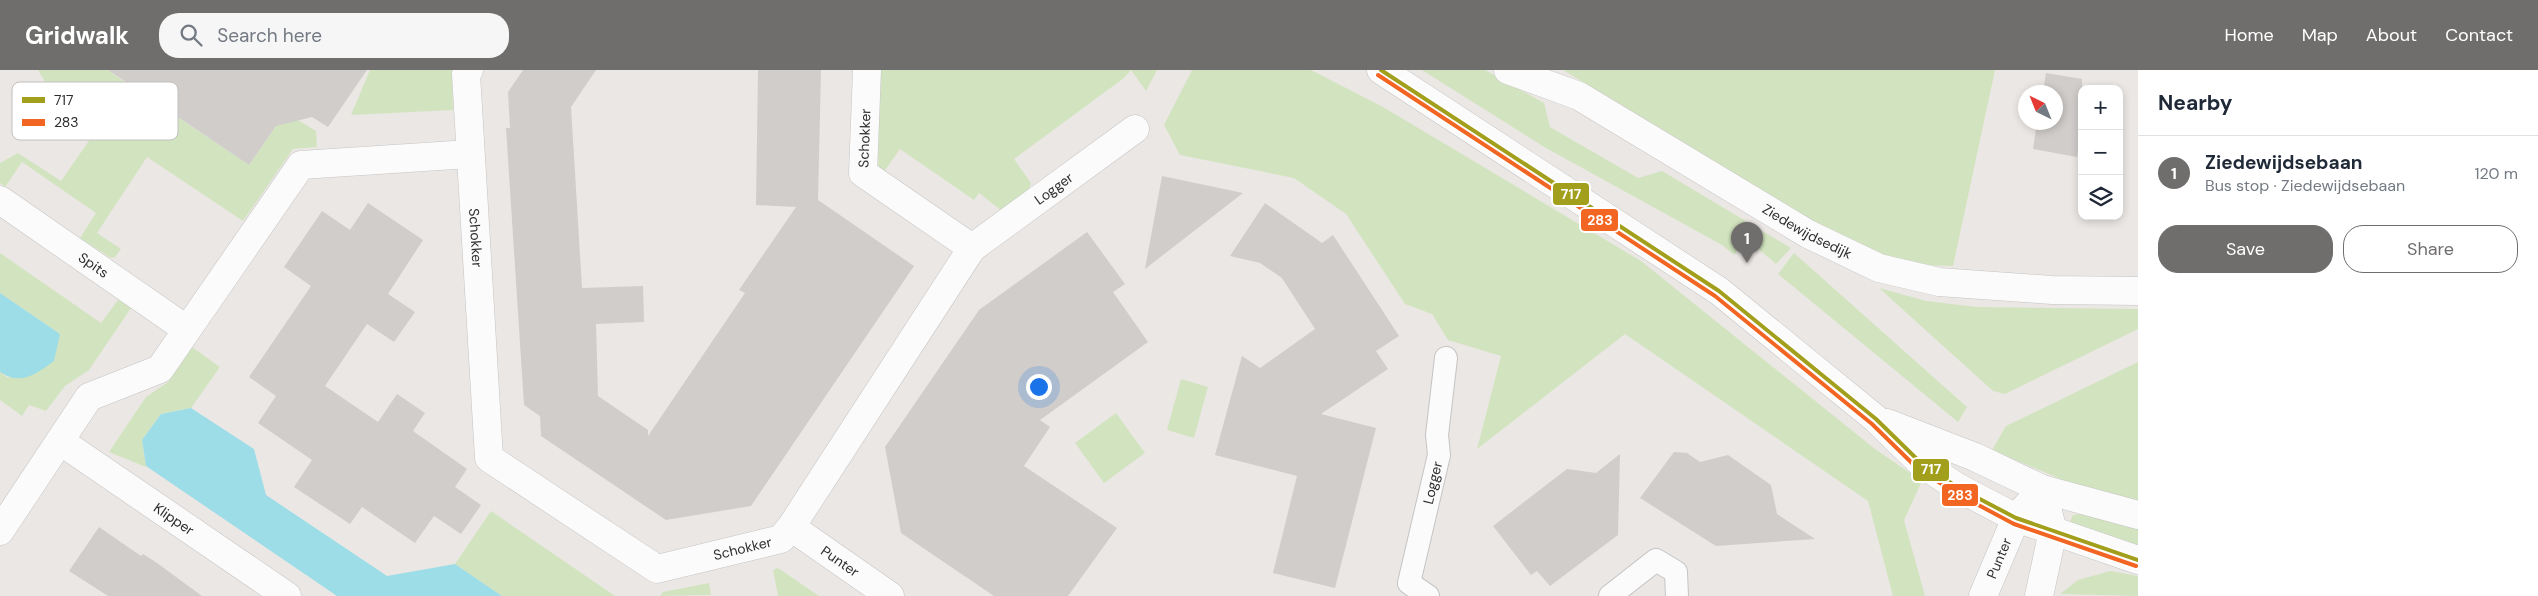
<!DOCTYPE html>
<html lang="en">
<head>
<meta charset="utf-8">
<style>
	:root { --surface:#fff; --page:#f6f6f7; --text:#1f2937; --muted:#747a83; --line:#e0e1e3; --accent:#706e6d }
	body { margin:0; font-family:"DM Sans",sans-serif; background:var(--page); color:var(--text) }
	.controls { position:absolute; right:15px; top:15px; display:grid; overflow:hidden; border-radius:10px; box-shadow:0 2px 8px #0003 }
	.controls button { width:45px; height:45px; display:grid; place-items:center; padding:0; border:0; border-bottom:1px solid var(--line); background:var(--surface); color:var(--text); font:25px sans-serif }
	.compass { position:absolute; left:2018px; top:15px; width:45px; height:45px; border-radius:50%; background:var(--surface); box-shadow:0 2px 8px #0003; rotate:317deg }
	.you { position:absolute; left:1038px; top:316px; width:18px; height:18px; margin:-12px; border:4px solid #fff; border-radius:50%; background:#1a73e8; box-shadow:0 0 0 8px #1a73e833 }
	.badge { display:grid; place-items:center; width:32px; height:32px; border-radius:50%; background:var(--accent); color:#fff; font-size:16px; font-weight:700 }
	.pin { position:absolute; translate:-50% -41px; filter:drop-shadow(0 1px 2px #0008) }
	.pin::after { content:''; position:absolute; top:26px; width:18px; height:15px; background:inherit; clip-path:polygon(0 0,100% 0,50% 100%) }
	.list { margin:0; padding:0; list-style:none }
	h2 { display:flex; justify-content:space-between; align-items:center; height:65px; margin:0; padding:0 20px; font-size:21px }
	h2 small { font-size:16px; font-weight:400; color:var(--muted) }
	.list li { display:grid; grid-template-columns:32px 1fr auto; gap:15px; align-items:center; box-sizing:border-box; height:75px; padding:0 20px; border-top:1px solid var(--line) }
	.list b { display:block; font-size:19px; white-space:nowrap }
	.list p { margin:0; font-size:16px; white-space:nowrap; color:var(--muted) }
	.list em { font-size:16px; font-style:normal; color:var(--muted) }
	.actions { display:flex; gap:10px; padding:15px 20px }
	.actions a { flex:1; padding:11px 0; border:1px solid var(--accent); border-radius:20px; text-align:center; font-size:18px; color:var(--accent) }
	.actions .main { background:var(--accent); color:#fff }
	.icon { flex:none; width:28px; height:28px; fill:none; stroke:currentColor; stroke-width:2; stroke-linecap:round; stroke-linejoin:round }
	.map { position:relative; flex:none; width:2138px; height:526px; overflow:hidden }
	header { display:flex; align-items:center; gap:30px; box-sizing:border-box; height:70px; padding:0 25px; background:var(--accent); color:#fff }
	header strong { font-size:24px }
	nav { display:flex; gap:28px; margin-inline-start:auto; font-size:18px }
	.search { width:350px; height:45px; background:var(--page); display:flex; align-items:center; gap:12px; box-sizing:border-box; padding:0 18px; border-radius:20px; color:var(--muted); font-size:19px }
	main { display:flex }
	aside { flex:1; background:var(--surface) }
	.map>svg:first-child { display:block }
</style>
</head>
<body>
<header>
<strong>Gridwalk</strong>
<div class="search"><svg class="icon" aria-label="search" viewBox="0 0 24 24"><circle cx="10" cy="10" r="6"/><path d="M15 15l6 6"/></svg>Search here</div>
<nav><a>Home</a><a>Map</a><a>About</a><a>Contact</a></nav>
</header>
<main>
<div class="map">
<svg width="2138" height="526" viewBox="0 0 2138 526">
	<rect width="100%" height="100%" fill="#ebe7e4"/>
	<path fill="#d2e4bf" d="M38,0h73l-1,2 139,93 34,-49 15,4 18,11 1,16 -24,2 -50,72 -96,-64 -50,76 24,16 -6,8 -4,1 -31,-20 16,-25 -74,-51 -17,25 -5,-4v-20l18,-10 43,28 34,-49 -47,-31 -4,-21z
		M370,0h82l1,40 -102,5z
		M880,0h277l-11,21 -15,-21 -7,8 -110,81 17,24 -4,13 -21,18 -27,-21 -5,7 -74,-51 -17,24 -5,-3z
		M1192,0h119l72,37 258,154 234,188 47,32 -18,39 21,76h-32l-25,-95 -243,-167 -148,115 24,-93 -53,-16 -16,-26 -27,-10 -59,-90 -52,-36 -114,-23 -16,-30z
		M1422,0h63l59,33 6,24 88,51 24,-7 129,77 -15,16 -29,-25 -13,16 -12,-10 -176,-97z
		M1563,0h432l-42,196 -30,-1 -62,-15z
		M0,183l101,70 17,-23 13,8 -42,62 -24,16 -19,25 -17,-6 -7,11 -22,-16v-28l8,6 52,-44 -60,-41z
		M1794,183l173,154 -9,15 -180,-148z
		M1879,218l47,13 51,6 161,2v20l-133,65 -12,-3z
		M192,277l28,20 -29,41 -30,6 -19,26 4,27 -37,-15 37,-55 22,-15z
		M2138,292v140l-75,-22 -71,-30 14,-24z
		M1181,309l27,8 -14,51 -27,-8z
		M1116,343l29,40 -41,30 -29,-40z
		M491,441l124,85h-113l-47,-32z
		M2083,444l55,13v21l-69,-24 4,-9z
		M778,498l41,28h-41l-5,-26z
		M2110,501l28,5v20l-78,-2 18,-14z
		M709,513l2,12 -51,1 3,-4z"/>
	<path fill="#9cdde8" d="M0,223l60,41 -6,27c-18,13 -33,25 -54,11z
		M191,338l63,41 12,46 121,81 68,-12 47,32h-165l-191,-130 -4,-26 19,-26z"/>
	<path fill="#d0cdcb" d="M108,0h259l-39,57 -16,-10 -36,9 -27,39z
		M523,0h73l-25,37 11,181 61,-2 1,36 -48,2 2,72 50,34v6l97,-143 -6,-3 57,-83 -40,-2 2,-135h63l-3,130 96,66 -163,240 -85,14 -125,-84 -1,-20 -16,-11 -18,-277h4l-2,-36z
		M2046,3l36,6v49l-5,29 -44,-8 4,-27h19v-30h-13z
		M1162,106l81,17 -98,76z
		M368,133l55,37 -35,54 27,18 -21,30 -27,-18 -42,62 53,36 19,-28 28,19 -12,18 54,38 -12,18 26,18 -20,29 -27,-18 -19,27 -53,-36 -12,17 -56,-37 18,-27 -54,-37 18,-27 -27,-19 62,-91 -27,-19 38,-56 28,19z
		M1265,133l57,40 11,-8 66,101 -23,15 12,18 -67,45 55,14 -41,160 -62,-15 24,-97 -82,-21 27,-99 18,12 55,-39 -33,-51 -22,-15 -30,-7z
		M1087,162l38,52 -12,8 35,50 -108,78 10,7 -26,39 93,62 -49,68h-74l-93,-63 -16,-86 94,-137z
		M1674,382l13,1 13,9 28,-7 43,30 6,29 38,25 -99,7 -76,-48z
		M1620,384l-2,81 -68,51 -13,-15 -6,4 -38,-49 74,-57 29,4z
		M99,457l42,29 2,-2 14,9 45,33h-94l-39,-25z"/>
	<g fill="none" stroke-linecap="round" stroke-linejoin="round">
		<defs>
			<g id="lane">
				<path id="s1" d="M1428,526l-19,-13 30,-128 -2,-20 9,-77"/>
				<path d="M1610,526l46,-36 20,12 1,24"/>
			</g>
			<g id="street">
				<path id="s2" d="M469,0l-3,4 23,384 168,111 124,-30 10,-12 181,-279 -109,-75 4,-103"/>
				<path id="s3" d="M1508,0l71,26 229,138 71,34 60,14 113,8 86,1"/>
				<path id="s4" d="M0,130l186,129"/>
				<path id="s5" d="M972,178l163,-119"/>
				<path id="s6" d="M60,371l227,155"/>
				<path id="s7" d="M791,457l99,69"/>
				<path d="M0,461l89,-134 71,-28 141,-204 169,-11"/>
				<path id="s8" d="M1983,526l33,-78 26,-29"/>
				<path d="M2039,526l14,-65 -11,-42"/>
			</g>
			<path id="secondary" d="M1381,0l338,221 157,128 45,44 36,24 59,31 122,42
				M1887,353l88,34 67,32 96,26"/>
		</defs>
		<use href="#lane" stroke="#c5c4c4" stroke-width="24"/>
		<use href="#street" stroke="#c5c4c4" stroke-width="29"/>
		<use href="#secondary" stroke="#c5c4c4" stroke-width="29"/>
		<use href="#lane" stroke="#fcfbfb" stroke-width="22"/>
		<use href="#street" stroke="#fcfbfb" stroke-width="28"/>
		<use href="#secondary" stroke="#fcfbfb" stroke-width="28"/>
		<defs>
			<path id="bus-1" d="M1381,0l338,221 157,128 45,44 36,24 59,31 122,42"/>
			<path id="bus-2" d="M1378,5l337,221 157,128 45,44 37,24 60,32 122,42"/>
		</defs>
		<use href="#bus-1" stroke="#fff" stroke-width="8"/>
		<use href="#bus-2" stroke="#fff" stroke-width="8"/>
		<use href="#bus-1" stroke="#a29f1d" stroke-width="4"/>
		<use href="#bus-2" stroke="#f26522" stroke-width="4"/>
	</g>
	<g text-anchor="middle" stroke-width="4.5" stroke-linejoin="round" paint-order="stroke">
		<g font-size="14" fill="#2d2d2d" stroke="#fff">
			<text dy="5" stroke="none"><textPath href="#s2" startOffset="1234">Schokker</textPath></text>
			<text dy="5" stroke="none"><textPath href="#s5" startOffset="101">Logger</textPath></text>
			<text dy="5" stroke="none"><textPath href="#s3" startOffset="341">Ziedewijdsedijk</textPath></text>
			<text dy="5" stroke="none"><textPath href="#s2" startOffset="169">Schokker</textPath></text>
			<text dy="5" stroke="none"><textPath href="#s4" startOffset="114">Spits</textPath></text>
			<text dy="5" stroke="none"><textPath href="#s1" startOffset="126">Logger</textPath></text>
			<text dy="5" stroke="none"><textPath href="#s6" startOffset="138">Klipper</textPath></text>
			<text dy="5" stroke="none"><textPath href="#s2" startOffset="679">Schokker</textPath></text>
			<text dy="5" stroke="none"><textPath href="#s8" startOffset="41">Punter</textPath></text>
			<text dy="5" stroke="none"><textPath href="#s7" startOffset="60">Punter</textPath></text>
		</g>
	</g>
	<rect x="12" y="12" width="166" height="58" rx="8" fill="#fff" stroke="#c0c0c0" stroke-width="1"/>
	<rect x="22" y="27" width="23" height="6" fill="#a29f1d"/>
	<rect x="22" y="49" width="23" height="7" fill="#f26522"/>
	<g font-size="14" fill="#2d2d2d">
		<text x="54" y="35">717</text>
		<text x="54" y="57">283</text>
	</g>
	<g stroke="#fff" stroke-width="2">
		<rect x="1552" y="112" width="38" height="24" rx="5" fill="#a29f1d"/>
		<rect x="1580" y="138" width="39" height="24" rx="5" fill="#f26522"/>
		<rect x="1912" y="388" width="38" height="24" rx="5" fill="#a29f1d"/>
		<rect x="1941" y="413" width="38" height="24" rx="5" fill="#f26522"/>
	</g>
	<g font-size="14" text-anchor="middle" font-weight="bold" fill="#fff">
		<text x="1571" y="129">717</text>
		<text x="1600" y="155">283</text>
		<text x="1931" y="404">717</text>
		<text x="1960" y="430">283</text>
	</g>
</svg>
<div class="controls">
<button>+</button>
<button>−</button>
<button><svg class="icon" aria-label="layers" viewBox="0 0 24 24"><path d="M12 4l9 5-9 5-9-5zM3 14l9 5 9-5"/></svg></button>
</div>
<svg class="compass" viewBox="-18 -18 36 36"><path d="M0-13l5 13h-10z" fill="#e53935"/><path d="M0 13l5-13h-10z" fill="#747a83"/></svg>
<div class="you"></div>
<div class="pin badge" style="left:1747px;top:193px">1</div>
</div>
<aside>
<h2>Nearby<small></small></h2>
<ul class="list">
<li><span class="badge">1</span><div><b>Ziedewijdsebaan</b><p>Bus stop · Ziedewijdsebaan</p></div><em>120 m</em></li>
</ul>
<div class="actions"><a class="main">Save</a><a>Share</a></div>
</aside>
</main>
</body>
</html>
